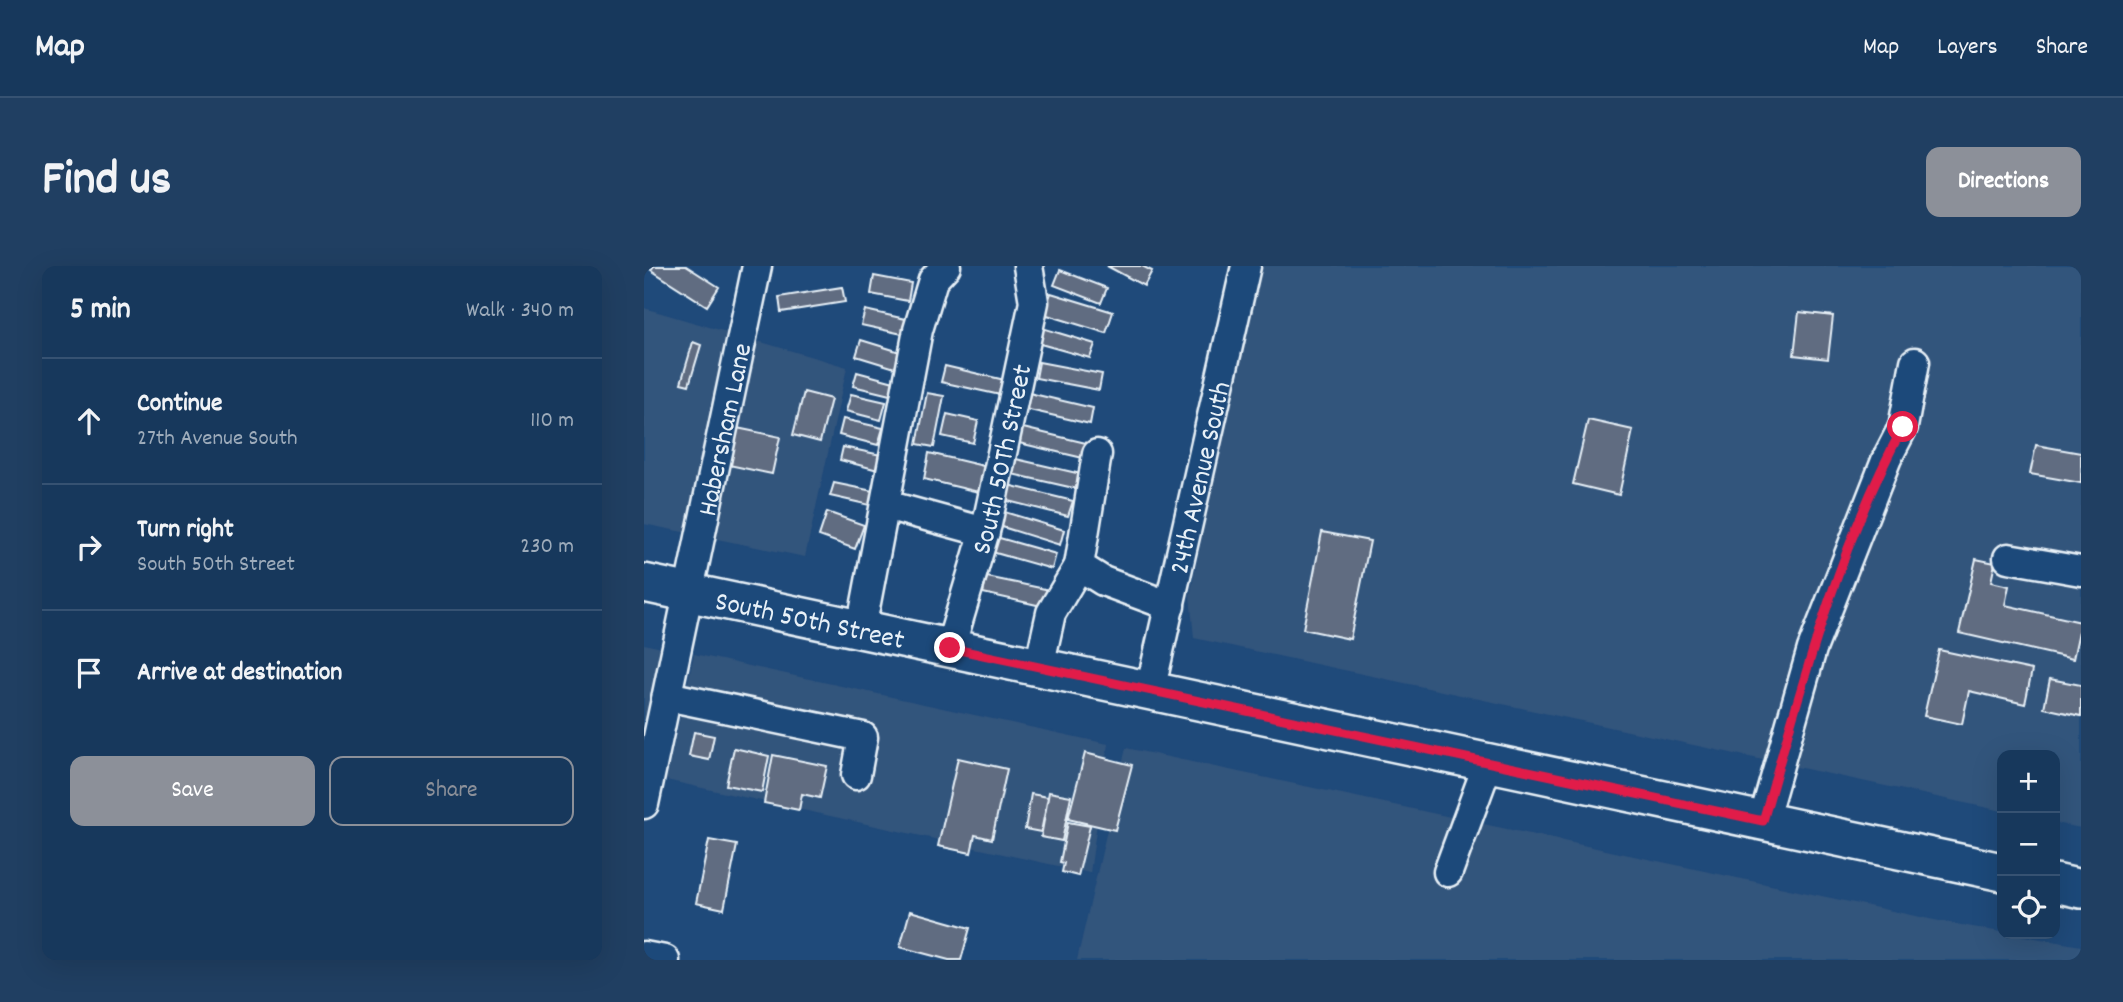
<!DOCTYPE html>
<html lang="en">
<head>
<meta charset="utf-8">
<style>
	:root { --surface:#17385c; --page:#203f62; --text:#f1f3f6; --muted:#9eacbb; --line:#365272; --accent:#8c9099 }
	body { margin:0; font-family:Dekko,sans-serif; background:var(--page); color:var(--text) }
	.controls { position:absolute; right:21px; bottom:21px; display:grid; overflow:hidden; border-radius:14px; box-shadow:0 7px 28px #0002 }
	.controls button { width:63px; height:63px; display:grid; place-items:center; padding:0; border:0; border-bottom:2px solid var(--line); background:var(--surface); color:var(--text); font:35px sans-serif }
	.stop { position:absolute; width:21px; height:21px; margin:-16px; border:5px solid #e11d48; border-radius:50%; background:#fff }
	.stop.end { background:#e11d48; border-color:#fff; box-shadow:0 2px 7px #0008 }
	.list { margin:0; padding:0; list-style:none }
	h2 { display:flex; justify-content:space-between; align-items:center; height:91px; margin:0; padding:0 28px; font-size:30px }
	h2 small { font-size:23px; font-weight:400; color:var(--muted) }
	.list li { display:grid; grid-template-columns:46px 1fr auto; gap:21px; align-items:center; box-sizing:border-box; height:126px; padding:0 28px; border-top:2px solid var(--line) }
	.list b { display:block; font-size:26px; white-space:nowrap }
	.list p { margin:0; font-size:23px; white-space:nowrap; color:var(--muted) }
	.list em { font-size:23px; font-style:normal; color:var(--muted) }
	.actions { display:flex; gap:14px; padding:21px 28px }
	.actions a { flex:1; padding:16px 0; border:2px solid var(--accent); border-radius:14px; text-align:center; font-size:24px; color:var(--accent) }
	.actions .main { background:var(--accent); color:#fff }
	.icon { flex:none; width:38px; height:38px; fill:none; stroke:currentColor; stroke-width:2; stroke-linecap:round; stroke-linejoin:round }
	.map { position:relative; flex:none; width:1437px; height:694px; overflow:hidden; border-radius:14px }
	header { display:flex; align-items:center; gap:42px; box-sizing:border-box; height:98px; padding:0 35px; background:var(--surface); border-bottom:2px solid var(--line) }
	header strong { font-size:33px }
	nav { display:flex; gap:38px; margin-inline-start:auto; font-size:24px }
	.intro { display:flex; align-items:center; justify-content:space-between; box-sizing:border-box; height:168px; padding:0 42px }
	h1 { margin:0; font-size:49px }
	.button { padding:18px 32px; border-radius:14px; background:var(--accent); color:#fff; font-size:24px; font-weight:700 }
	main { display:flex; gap:42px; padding:0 42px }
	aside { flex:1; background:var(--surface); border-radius:14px; box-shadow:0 7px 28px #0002 }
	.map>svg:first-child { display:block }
</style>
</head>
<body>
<header>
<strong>Map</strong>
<nav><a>Map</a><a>Layers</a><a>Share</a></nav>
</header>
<div class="intro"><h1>Find us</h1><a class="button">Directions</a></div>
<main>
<aside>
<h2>5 min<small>Walk · 340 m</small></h2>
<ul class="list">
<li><svg class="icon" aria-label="ahead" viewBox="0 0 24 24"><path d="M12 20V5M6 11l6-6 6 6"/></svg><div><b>Continue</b><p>27th Avenue South</p></div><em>110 m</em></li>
<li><svg class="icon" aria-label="right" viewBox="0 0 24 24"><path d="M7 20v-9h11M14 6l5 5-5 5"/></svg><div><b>Turn right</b><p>South 50th Street</p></div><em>230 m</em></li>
<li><svg class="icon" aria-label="arrive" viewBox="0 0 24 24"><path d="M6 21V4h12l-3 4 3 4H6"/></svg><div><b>Arrive at destination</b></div></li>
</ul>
<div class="actions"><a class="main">Save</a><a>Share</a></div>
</aside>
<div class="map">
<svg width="1437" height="694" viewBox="0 0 1437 694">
	<rect width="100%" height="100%" fill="#1f4a7a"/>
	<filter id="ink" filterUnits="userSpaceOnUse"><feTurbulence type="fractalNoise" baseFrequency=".0143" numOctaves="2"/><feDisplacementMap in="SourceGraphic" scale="14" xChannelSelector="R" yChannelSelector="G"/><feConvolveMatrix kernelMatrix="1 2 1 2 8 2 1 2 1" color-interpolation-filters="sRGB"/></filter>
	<g filter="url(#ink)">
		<path fill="#33547c" d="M613,0h824v562l-26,-5v-68h-53v56l-808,-173 -4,-43z
			M0,42l203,59 -42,190 -161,-33z
			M0,378l22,5 -22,121z
			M50,388l414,90 -18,129 -424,-93z
			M482,482l813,173 142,25v14h-1004z"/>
		<path fill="#616c81" stroke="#e8f1f8" stroke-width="2" d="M10,0h32l33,21 -12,19 -56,-36z
			M463,0h35l10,5 -8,15z
			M416,4l47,18 -6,15 -47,-18z
			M230,10l37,7 -3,18 -37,-7z
			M198,21l3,15 -64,10 -2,-15z
			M407,27l62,19 -7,21 -62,-19z
			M221,44l45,10 -3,15 -46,-10z
			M1155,46l34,4 -5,43 -34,-4z
			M398,62l53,16 -5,14 -53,-15z
			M217,74l39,12 -5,16 -39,-12z
			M49,76l8,3 -12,40 -8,-2z
			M395,96l63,12 -3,16 -63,-12z
			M301,100l64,15 -4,15 -64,-14z
			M213,106l37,10 -4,13 -37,-9z
			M160,126l27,7 -11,43 -27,-7z
			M283,127l17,3 -10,51 -17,-3z
			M385,127l64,15 -3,16 -65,-15z
			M207,128l35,8 -5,18 -35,-9z
			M303,148l31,7 -5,22 -31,-7z
			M199,153l40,9 -5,17 -39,-10z
			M944,154l45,10 -14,65 -46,-11z
			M93,162l43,9 -8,37 -43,-9z
			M379,162l63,15 -3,15 -64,-15z
			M1392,179l45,8v30l-51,-9z
			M199,181l38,8 -3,15 -38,-10z
			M285,187l63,15 -5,26 -63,-15z
			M372,193l65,15 -3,15 -66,-15z
			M190,217l39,8 -3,14 -40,-9z
			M364,219l65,16 -5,15 -64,-16z
			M357,245l63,19 -4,15 -64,-20z
			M183,246l37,13 -9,24 -36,-13z
			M678,266l48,9 -20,98 -47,-10z
			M352,271l60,17 -4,15 -60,-17z
			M1332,293l19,4 -4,19 18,4 -4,19 76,17 -8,37 -114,-26z
			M343,311l63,13 -4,17 -63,-14z
			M1295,384l93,20 -7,34 -56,-13 -7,33 -38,-8z
			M1406,413l31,6v31l-37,-8z
			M50,466l20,4 -5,24 -20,-4z
			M90,482l35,8 -7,36 -36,-7z
			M441,487l47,12 -17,65 -47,-11z
			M129,489l54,11 -7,32 -18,-4 -3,16 -35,-7z
			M314,492l49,11 -15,70 -17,-4 -4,18 -33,-7z
			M405,526l22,4 -9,45 -21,-4z
			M387,528l17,3 -7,35 -16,-3z
			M424,556l22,4 -12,50 -16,-4 2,-9 -4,-1z
			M65,574l28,5 -13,64 -28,-6z
			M266,645l60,17 -9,32h-12l-49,-13z"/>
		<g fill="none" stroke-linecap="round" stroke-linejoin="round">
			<defs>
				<g id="minor">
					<path d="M453,188l-18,112 24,15 67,25"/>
					<path d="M242,239l99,27"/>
					<path d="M1364,292l73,13"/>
					<path d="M217,363l57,-299 15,-50 13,-14"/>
					<path id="s1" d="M306,382l37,-124 47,-222 -6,-36"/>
					<path d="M395,401l12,-54 28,-47"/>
					<path id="s2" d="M506,425l96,-425"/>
					<path d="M23,430l196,41 -7,38"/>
					<path id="s3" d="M0,538l113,-538"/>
					<path d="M1119,555l49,-172 75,-191 16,-31 12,-65"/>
					<path d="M804,606l41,-111"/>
					<path d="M0,690l21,4"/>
				</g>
				<g id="major">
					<path id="s4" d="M0,317l1358,289"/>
					<path d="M1411,617l26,6"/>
				</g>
			</defs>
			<use href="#minor" stroke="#e8f1f8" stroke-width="33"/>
			<use href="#major" stroke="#e8f1f8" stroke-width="42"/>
			<use href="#minor" stroke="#1f4a7a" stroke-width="28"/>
			<use href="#major" stroke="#1f4a7a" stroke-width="37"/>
		</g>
	</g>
	<g fill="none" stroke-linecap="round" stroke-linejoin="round" filter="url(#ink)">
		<path stroke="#e11d48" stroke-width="9" d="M306,382l813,173c38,-133 74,-271 140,-394"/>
	</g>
	<g text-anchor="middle" stroke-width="6" stroke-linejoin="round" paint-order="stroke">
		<g font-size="28" fill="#e8f1f8" stroke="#1f4a7a">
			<text dy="10" stroke="none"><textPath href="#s3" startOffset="383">Habersham Lane</textPath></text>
			<text dy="10" stroke="none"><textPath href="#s1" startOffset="196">South 50Th Street</textPath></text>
			<text dy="10" stroke="none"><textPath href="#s2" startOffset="219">24th Avenue South</textPath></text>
			<text dy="10" stroke="none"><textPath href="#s4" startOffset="170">South 50th Street</textPath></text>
		</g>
	</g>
</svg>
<div class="controls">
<button>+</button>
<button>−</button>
<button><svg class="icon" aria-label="locate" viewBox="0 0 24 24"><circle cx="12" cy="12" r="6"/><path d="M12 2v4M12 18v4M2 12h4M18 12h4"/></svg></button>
</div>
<div class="stop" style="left:1259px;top:161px"></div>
<div class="stop end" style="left:306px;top:382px"></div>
</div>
</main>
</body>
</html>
